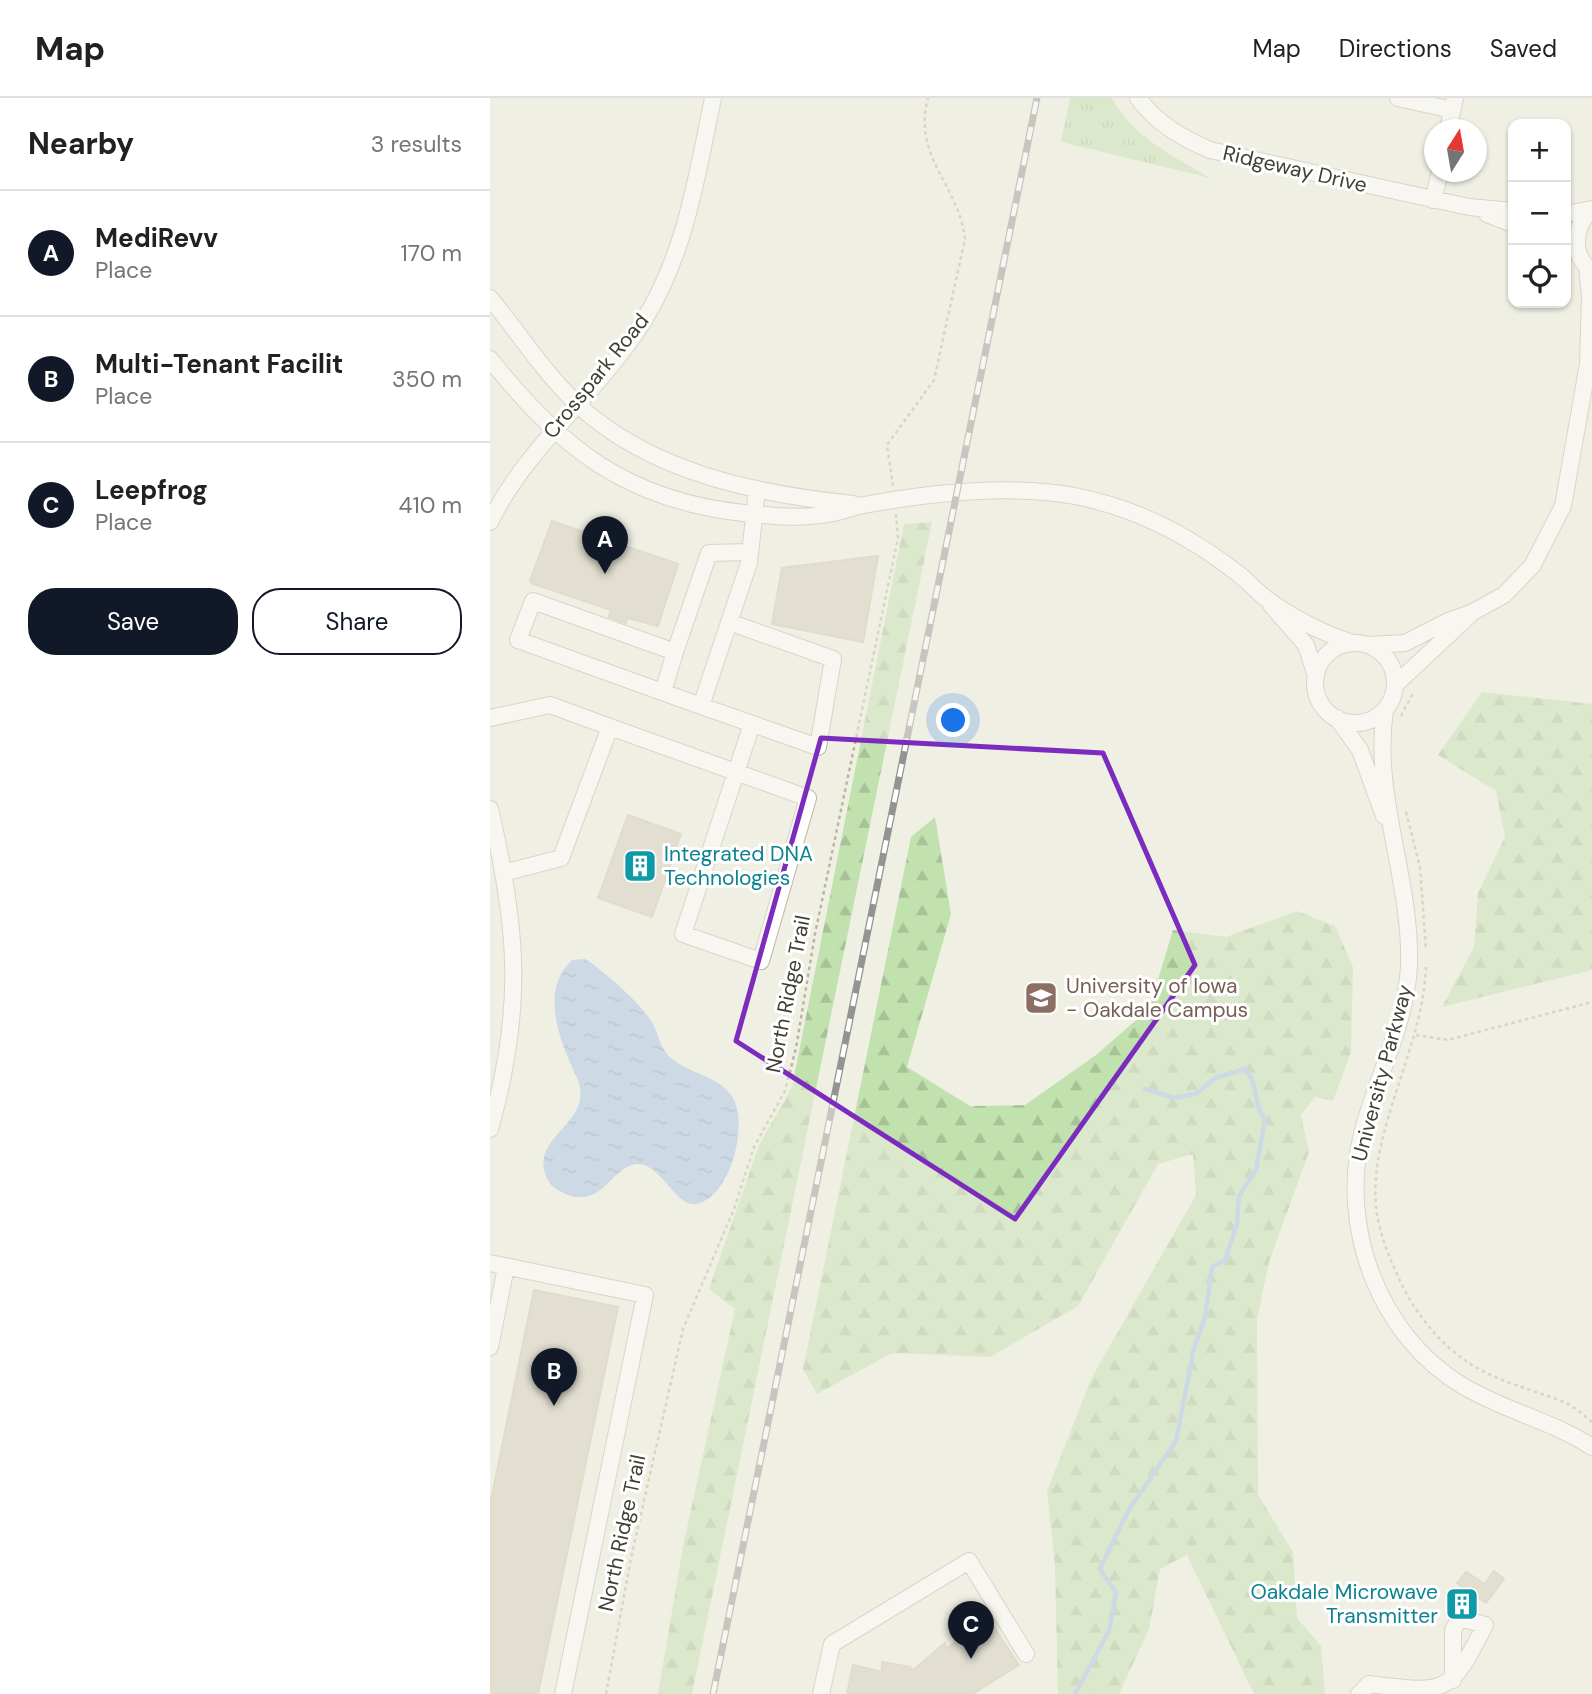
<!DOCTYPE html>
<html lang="en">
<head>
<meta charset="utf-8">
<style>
	:root { --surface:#fff; --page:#f2f2f2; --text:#202124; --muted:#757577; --line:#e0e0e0; --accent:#111827 }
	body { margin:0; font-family:"DM Sans",sans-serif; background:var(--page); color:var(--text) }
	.controls { position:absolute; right:21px; top:21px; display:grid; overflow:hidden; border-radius:14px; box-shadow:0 2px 5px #0004 }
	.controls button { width:63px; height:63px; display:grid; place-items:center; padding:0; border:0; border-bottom:2px solid var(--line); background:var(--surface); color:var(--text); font:35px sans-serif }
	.compass { position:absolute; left:934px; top:21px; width:63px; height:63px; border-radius:50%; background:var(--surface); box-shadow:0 2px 5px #0004; rotate:11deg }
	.you { position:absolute; left:464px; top:623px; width:24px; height:24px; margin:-18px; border:5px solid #fff; border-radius:50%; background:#1a73e8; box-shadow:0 0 0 10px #1a73e833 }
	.badge { display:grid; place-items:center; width:46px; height:46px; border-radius:50%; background:var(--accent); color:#fff; font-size:23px; font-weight:700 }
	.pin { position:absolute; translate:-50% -58px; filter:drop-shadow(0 2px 4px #0008) }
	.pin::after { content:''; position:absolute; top:37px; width:24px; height:21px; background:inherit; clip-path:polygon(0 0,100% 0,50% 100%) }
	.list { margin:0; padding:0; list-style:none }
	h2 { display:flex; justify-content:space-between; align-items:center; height:91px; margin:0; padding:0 28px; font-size:30px }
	h2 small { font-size:23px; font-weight:400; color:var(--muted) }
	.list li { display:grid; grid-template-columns:46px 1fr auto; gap:21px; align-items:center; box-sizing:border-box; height:126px; padding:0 28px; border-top:2px solid var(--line) }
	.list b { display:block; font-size:26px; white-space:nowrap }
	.list p { margin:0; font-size:23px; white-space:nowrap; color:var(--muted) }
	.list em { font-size:23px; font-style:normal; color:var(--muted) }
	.actions { display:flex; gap:14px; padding:21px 28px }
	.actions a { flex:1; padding:16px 0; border:2px solid var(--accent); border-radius:28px; text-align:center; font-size:24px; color:var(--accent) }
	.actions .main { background:var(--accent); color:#fff }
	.icon { flex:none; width:38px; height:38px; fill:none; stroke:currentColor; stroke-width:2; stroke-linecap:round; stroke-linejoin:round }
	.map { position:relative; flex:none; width:1102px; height:1596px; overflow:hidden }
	header { display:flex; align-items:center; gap:42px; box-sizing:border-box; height:98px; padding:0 35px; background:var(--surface); border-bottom:2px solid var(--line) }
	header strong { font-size:33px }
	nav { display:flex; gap:38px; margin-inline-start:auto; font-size:24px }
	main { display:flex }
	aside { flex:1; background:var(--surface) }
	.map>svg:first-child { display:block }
</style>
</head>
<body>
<header>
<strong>Map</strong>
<nav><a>Map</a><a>Directions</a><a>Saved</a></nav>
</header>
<main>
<aside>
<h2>Nearby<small>3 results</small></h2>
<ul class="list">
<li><span class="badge">A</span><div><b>MediRevv</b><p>Place</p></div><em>170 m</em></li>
<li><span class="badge">B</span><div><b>Multi-Tenant Facilit</b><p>Place</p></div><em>350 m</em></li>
<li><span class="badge">C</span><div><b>Leepfrog</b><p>Place</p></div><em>410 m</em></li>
</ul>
<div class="actions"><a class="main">Save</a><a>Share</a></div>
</aside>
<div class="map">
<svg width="1102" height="1596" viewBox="0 0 1102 1596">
	<defs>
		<pattern id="grass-tufts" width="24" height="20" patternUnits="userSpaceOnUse" patternTransform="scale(1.75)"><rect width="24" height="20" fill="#c1e1af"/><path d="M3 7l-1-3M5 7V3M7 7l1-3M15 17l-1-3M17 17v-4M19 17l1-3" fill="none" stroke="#a7c297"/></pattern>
		<pattern id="forest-firs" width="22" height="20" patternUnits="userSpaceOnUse" patternTransform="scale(1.75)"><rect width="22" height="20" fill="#c1e1af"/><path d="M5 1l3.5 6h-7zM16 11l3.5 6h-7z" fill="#a7c297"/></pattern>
		<pattern id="water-ripples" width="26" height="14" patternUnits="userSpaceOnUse" patternTransform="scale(1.75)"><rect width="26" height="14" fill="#a4bfe9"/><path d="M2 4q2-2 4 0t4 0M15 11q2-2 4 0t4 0" fill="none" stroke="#879dbe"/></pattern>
	</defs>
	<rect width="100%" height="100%" fill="#f0efe3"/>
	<path fill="url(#grass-tufts)" d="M580,0h42c19,38 63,59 98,80l-149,-36z"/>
	<path fill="url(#forest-firs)" d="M442,424l-240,1172h-34l25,-148 52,-237 -26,-20 50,-144 33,-58 112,-563z
		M992,594l110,12v266l-150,37 32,-60 4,-54 27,-56 -9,-46 -58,-36z
		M445,719l16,97 -44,153 63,39 55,-1 71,-50 53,-46 24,-79 53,7 71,-26 38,15 18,41 -2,85 -18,49 -18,-4 -14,18 8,37 -40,110 -12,57 1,176 35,57 4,66 24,28 4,48h-71l-67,-139 -27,14 -11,60 -30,65h-61l-3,-129 -8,-74 45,-114 104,-182 -3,-41 -35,10 -80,142 -88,51 -98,-4 -75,41 -14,-25 108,-532z"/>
	<path fill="url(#water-ripples)" d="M95,861c19,12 57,45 68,65 6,11 7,24 17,33 19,18 52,18 64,43 14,27 -4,98 -38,104 -21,3 -35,-41 -59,-40 -25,2 -34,43 -68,31 -9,-3 -17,-7 -21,-15 -23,-44 49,-56 29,-102 -16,-35 -39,-86 -5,-118z"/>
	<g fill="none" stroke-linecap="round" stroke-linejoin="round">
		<path stroke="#a4bfe9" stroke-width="4.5" d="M585,1596l34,-63 7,-38 -16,-24 28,-58 48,-70 18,-93 11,-30 7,-51 13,-7 12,-36 2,-28 17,-26 9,-50c-15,-22 -4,-32 -20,-51l-30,9 -19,16 -22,4 -29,-9"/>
	</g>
	<path fill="#d0ccba" stroke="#cac5ae" stroke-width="2" d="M62,423l126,43 -20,62 -31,-8 -1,5 -17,-6 2,-7 -78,-26 -3,-3z
		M388,458l-15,86 -91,-18 10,-56z
		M138,717l53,19 -29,83 -54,-19z
		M44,1192l84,17 -80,387h-48v-189z
		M1004,1473l10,8 -18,24 -29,-20 9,-11 19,12z
		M499,1522l30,45 -47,29h-125l6,-29 29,7v-10l28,5 2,4 33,-28 2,5z"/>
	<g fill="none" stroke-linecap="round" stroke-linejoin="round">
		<defs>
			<path id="minor" d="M648,0c20,26 42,39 72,52l259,57 44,4
				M908,0l54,12
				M958,32l7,-32
				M943,102l7,-28
				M1102,111c-18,17 -22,46 0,62
				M997,116l26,10
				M1076,116l26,-5
				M0,200c28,34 53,73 85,104 73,70 181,92 278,102
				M0,261c70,89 138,142 254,154 27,3 57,6 84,1 12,-2 24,-7 36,-9 63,-12 148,-21 211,-9 57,11 111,38 157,73 12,8 21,19 32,28 27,20 57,36 89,46
				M0,424c38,-78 109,-129 154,-202 42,-68 53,-145 69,-222
				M260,454l-41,1 -34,99 -142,-51 -15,39 183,66 48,-143 8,-74
				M781,507l35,40 10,31
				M825 585a40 40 0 1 1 80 0a40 40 0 1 1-80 0Z
				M878,547l37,-2 43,-22 23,-8 33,-18 28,-29 31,-60 25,-142 2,-68 -3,-29
				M905,587l75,-70
				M173,594l12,-40
				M211,608l117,41 15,-88 -104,-37
				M895,612c-13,86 27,170 24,256 -3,60 -33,111 -47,168 -23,94 17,202 101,252 42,25 89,35 129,61
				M0,620l60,-13 60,22
				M847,620l23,32 24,66
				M0,711c28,120 34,200 0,320
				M13,775l58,-15 49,-131 198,71 -47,163 -78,-27c23,-70 46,-140 69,-210
				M0,1165l155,32 -82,399
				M0,1249l16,-80
				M331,1596l11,-50 137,-83 57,93
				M869,1596l10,-10c79,10 81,10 116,-59l-25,-7 -7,12v50"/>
		</defs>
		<use href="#minor" stroke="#bab7a7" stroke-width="18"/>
		<path stroke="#bbb599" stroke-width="2.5" stroke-dasharray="3.5 3.5" stroke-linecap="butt" d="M403,388l-6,-41 47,-65 31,-141c-6,-54 -53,-82 -37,-141
			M911,618l13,-25
			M916,714l14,55 6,83
			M936,869c-3,82 -57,162 -50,239 2,22 11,46 20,66 14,33 35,62 63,84 32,25 71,32 107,47 9,4 18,13 26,19
			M926,937l32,5 144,-38
			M116,1596l25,-136 52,-229 51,-120 20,-62 31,-56 11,-43 19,-114 83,-396 -2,-24"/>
		<use href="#minor" stroke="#fff" stroke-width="16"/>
		<defs>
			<path id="rail" d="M223,1596l324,-1596"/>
		</defs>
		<use href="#rail" stroke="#939393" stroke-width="7"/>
		<use href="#rail" stroke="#fff" stroke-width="4.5" stroke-dasharray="13" stroke-linecap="butt"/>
	</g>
	<path d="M0 0H1102V1596H0ZM331,640l282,15 92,212 -180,254 -279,-178z" fill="#f0efe3" fill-opacity=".55" fill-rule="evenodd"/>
	<path fill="none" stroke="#7b2cbf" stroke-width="5" stroke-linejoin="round" d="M331,640l282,15 92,212 -180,254 -279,-178z"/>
	<defs>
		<symbol id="building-square" viewBox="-11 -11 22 22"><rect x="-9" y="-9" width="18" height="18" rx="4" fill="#0f9aa8" stroke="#fff"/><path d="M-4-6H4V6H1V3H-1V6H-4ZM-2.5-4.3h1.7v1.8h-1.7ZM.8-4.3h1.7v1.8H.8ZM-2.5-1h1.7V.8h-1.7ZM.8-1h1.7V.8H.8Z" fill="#fff"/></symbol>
		<symbol id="university-square" viewBox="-11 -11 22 22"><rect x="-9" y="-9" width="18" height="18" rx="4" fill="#8d6e63" stroke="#fff"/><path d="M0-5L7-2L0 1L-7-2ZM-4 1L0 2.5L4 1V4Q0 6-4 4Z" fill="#fff"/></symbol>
	</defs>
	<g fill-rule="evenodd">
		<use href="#building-square" x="131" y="749" width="38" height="38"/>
		<use href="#university-square" x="532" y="881" width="38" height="38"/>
		<use href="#building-square" x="953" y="1487" width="38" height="38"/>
	</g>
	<g text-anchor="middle" stroke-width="6" stroke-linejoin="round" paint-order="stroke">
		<g font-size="21" fill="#413f34" stroke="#fff">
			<text transform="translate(805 71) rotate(13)" y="7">Ridgeway Drive</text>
			<text transform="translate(106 278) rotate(-51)" y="7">Crosspark Road</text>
			<text transform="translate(298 896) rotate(-79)" y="7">North Ridge Trail</text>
			<text transform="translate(892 975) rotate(-75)" y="7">University Parkway</text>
			<text transform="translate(132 1435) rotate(-78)" y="7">North Ridge Trail</text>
		</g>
		<g font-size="21" fill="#0d838f" stroke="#fff" text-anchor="start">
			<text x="174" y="763">Integrated DNA<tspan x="174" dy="24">Technologies</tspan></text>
			<text x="948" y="1501" text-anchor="end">Oakdale Microwave<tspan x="948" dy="24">Transmitter</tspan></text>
		</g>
		<g font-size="21" fill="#785e54" stroke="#fff" text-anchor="start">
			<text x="576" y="895">University of Iowa<tspan x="576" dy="24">- Oakdale Campus</tspan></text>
		</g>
	</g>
</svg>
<div class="controls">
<button>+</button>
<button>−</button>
<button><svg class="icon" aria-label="locate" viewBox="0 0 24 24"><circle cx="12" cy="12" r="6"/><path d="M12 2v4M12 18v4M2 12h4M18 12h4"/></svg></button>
</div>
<svg class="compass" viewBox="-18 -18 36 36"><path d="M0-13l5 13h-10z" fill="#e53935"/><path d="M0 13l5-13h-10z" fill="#757577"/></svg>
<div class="you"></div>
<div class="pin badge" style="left:115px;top:476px">A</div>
<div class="pin badge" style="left:64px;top:1308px">B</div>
<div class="pin badge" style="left:481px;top:1561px">C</div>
</div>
</main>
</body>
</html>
